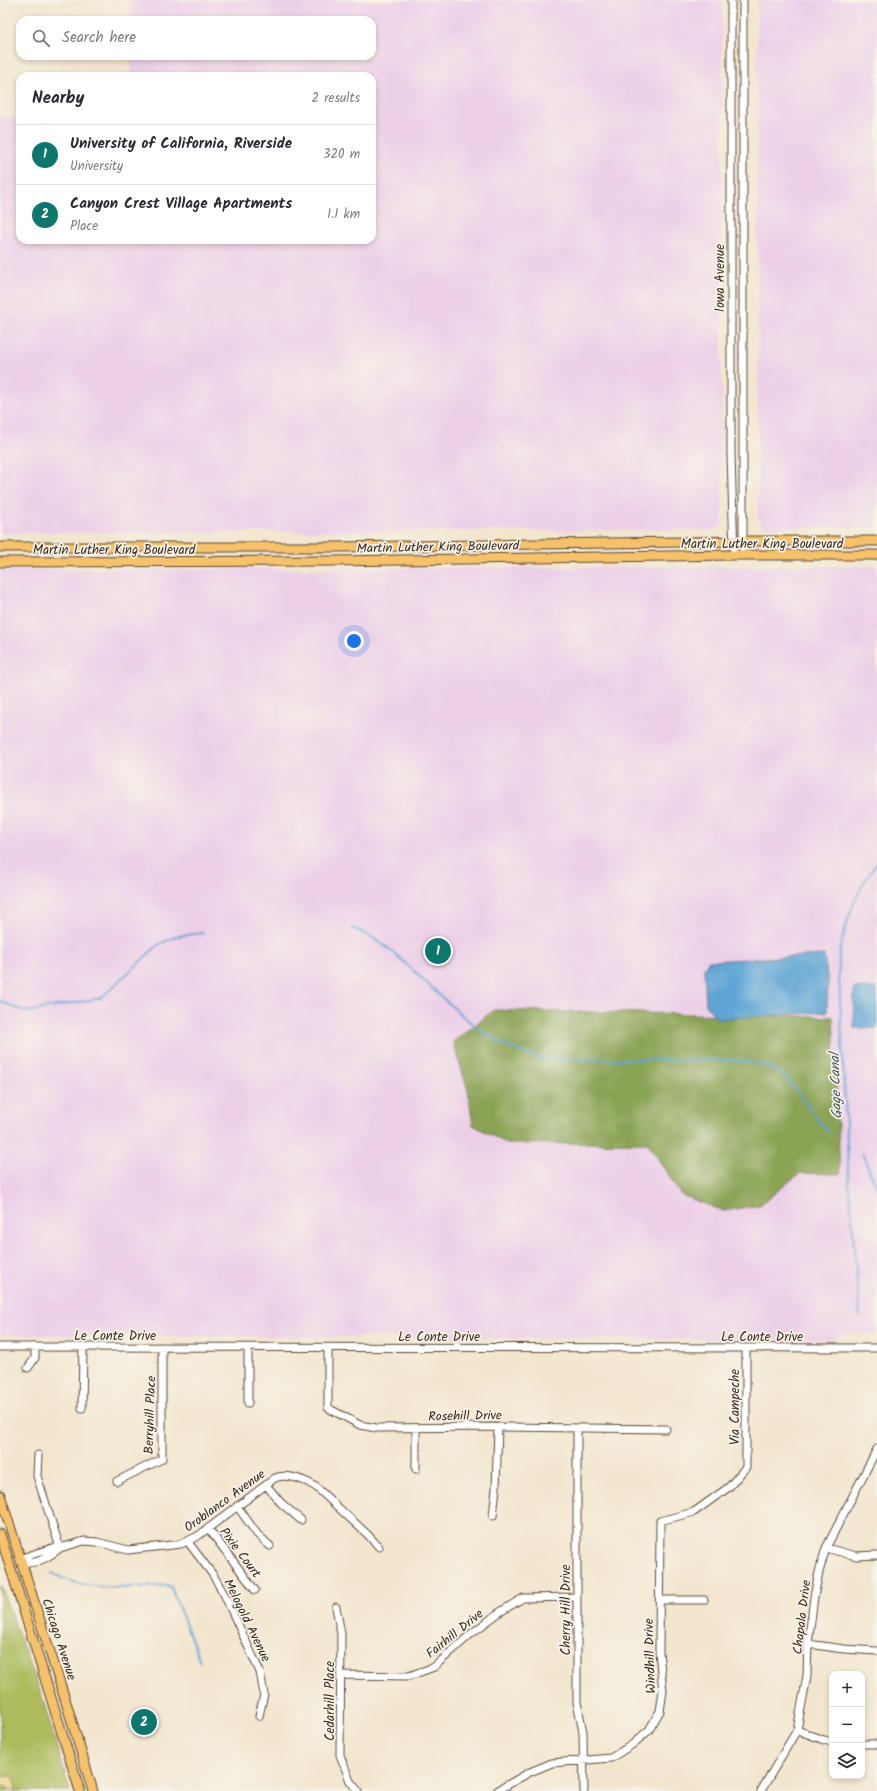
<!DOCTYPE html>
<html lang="en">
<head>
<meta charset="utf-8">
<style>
	:root { --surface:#fff; --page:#f2f2f3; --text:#2b2b33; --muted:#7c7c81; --line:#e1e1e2; --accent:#0f766e }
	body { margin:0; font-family:Kalam,sans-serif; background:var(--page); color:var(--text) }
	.controls { position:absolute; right:12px; bottom:12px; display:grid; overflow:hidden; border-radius:8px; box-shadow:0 2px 6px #0003 }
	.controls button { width:36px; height:36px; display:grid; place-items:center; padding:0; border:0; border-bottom:1px solid var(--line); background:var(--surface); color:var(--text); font:20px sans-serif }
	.you { position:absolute; left:354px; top:641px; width:14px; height:14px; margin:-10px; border:3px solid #fff; border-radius:50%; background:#1a73e8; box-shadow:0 0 0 6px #1a73e833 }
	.badge { display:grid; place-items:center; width:26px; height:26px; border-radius:50%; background:var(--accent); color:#fff; font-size:13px; font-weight:700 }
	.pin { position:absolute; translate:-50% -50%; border:2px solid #fff; box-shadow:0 1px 4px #0006 }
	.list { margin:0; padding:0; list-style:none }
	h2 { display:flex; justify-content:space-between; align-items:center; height:52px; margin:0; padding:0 16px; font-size:17px }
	h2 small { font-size:13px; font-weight:400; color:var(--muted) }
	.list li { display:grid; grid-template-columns:26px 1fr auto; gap:12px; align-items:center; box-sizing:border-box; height:60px; padding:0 16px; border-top:1px solid var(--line) }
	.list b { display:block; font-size:15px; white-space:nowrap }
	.list p { margin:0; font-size:13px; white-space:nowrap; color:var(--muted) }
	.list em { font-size:13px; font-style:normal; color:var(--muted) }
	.icon { flex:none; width:22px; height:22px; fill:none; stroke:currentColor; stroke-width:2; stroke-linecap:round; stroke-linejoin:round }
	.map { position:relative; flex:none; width:877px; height:1791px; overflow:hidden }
	.search { position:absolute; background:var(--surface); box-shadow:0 2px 6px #0003; left:16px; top:16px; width:360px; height:44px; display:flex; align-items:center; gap:10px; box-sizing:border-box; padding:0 14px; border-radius:12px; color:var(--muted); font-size:15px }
	.panel { position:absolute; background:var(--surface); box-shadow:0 2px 6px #0003; left:16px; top:72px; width:360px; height:172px; border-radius:12px }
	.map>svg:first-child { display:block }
</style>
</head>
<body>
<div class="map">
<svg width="877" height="1791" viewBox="0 0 877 1791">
	<rect width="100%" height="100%" fill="#f7f3e8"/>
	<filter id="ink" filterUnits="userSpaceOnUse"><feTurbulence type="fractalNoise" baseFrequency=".025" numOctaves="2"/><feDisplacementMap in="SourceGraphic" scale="8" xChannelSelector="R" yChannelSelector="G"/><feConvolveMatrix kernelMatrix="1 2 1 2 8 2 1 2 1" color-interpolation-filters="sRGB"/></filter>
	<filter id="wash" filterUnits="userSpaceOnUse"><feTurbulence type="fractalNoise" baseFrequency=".012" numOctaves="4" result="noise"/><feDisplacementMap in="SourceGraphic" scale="16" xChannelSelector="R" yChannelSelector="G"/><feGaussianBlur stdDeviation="0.9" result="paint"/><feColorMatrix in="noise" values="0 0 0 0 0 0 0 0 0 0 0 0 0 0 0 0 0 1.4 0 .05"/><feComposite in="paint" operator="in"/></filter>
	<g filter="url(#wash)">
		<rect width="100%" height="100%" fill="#f3e6cf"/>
		<path fill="#edd0e8" d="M130,0h592v524l-6,6 -716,3v-416h20v123h352v-164h-241v-20h241v-36h-242z
			M757,0h120v528l-112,-1 -7,-7z
			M877,566v768l-30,-1 -20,7 -827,-5v-765z"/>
		<path fill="#adbb5d" stroke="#74723e" d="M0,1585l41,109 29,97h-70z"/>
		<path fill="#8aa354" stroke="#626639" d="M494,1010l339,7 7,157 -40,-1 -40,32 -36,6 -43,-16 -33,-52 -141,1 -34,-19 -5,-34 -15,-49z"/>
		<path fill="#eeda9e" stroke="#94825e" d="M12,1776l2,1 2,14h-8v-3l-4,-2h-4v-9z"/>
		<path fill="#5fa5d5" stroke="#4d687a" d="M824,955l4,27 -1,30 -110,7 -11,-14 -2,-36 4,-8z
			M854,988h23v40h-23z"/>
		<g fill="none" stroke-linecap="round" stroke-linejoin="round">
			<path stroke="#5fa5d5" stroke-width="2" d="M352,928c29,11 42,25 64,45 41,38 72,73 128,86l191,1 30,5 21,12 41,54
				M0,1001l26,11 75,-14 57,-53 18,-9 27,-3
				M862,1153l15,35
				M860,1316l-11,-132 -10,-205c0,-9 -1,-19 1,-28 6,-31 18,-64 37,-88
				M52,1573c33,19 77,15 114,12l5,2 29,74"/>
		</g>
	</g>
	<g filter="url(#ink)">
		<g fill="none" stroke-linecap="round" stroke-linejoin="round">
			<defs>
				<path id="minor" d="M731,0v455l3,100
					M743,0v555
					M0,1347l877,1
					M248,1348v55
					M328,1348v60l32,17 16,3 122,-1 168,2
					M28,1368l7,-10v-11
					M82,1408l1,-61
					M577,1428v274l6,30 1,59
					M38,1455l-1,21 23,72
					M416,1469v-41
					M117,1481l45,-22v-112
					M266,1485l15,18 20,17
					M237,1506l20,28 13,12
					M493,1516l3,-28 2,-61
					M208,1528l47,62
					M188,1542l25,33 11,19 36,78 4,22 -5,22
					M60,1548c-9,8 -26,18 -38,14l3,-5 27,-9h8l24,-7 13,1 31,8 53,-6 17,-8 77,-58c13,-5 30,2 41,9l51,47 12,13
					M826,1548l30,8 21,-1
					M660,1600h44
					M336,1607l5,27 -1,121 10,26 8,10
					M808,1644l36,5 33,2
					M341,1675l68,1 25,-9 38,-34 28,-21 23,-14 54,-1
					M797,1730l27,10 8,2
					M862,1744h15
					M497,1791l33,-19 22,-9 59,-5 22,-14 16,-14 11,-19 3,-20 -4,-39 1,-131 34,-9 35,-25 17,-20v-119
					M761,1791l36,-61 10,-54 1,-32 6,-47 5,-25 7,-24 51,-99"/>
				<path id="major" d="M0,547h335l416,-6h126
					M0,562l335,-1 399,-6h143
					M0,1495l65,204 28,92
					M0,1534l80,257"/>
			</defs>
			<use href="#minor" stroke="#574639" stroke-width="9"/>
			<use href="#major" stroke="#574639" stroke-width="11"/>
			<use href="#minor" stroke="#fff" stroke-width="7"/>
			<use href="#major" stroke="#f5c16b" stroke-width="9"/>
		</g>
	</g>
	<g text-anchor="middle" stroke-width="3.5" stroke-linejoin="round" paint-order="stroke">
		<g font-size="13" fill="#3b2a1e" stroke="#f7f3e8">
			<text transform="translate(719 278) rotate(-90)" y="5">Iowa Avenue</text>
			<text x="762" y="548">Martin Luther King Boulevard</text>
			<text transform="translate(438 546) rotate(-1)" y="5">Martin Luther King Boulevard</text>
			<text x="114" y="554">Martin Luther King Boulevard</text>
			<text x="115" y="1340">Le Conte Drive</text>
			<text x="439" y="1341">Le Conte Drive</text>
			<text x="762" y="1341">Le Conte Drive</text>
			<text transform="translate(734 1407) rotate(-90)" y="5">Via Campeche</text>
			<text transform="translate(149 1415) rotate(-88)" y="5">Berryhill Place</text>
			<text transform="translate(465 1415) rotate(-1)" y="5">Rosehill Drive</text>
			<text transform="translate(224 1500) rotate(-36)" y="5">Oroblanco Avenue</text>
			<text transform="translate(241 1552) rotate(53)" y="5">Pixie Court</text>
			<text transform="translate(565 1610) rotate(-90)" y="5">Cherry Hill Drive</text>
			<text transform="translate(801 1617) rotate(-83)" y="5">Chapala Drive</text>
			<text transform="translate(248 1620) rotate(64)" y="5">Melogold Avenue</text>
			<text transform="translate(454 1633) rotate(-39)" y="5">Fairhill Drive</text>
			<text transform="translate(60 1639) rotate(72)" y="5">Chicago Avenue</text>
			<text transform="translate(649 1656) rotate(-92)" y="5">Windhill Drive</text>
			<text transform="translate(329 1701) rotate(-90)" y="5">Cedarhill Place</text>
		</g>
		<g font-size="14" font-style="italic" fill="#48555e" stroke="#f7f3e8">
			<text transform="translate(835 1086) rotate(-92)" y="5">Gage Canal</text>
		</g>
	</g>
</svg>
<div class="controls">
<button>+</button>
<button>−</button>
<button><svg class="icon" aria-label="layers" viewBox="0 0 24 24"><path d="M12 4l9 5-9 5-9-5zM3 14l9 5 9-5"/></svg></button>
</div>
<div class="you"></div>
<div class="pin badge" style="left:438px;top:951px">1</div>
<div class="pin badge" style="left:144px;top:1722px">2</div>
<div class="search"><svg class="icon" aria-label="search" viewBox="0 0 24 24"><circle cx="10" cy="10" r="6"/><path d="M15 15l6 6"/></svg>Search here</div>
<section class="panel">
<h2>Nearby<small>2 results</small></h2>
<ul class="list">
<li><span class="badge">1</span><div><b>University of California, Riverside</b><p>University</p></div><em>320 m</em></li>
<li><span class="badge">2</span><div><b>Canyon Crest Village Apartments</b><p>Place</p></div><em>1.1 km</em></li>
</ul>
</section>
</div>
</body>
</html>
